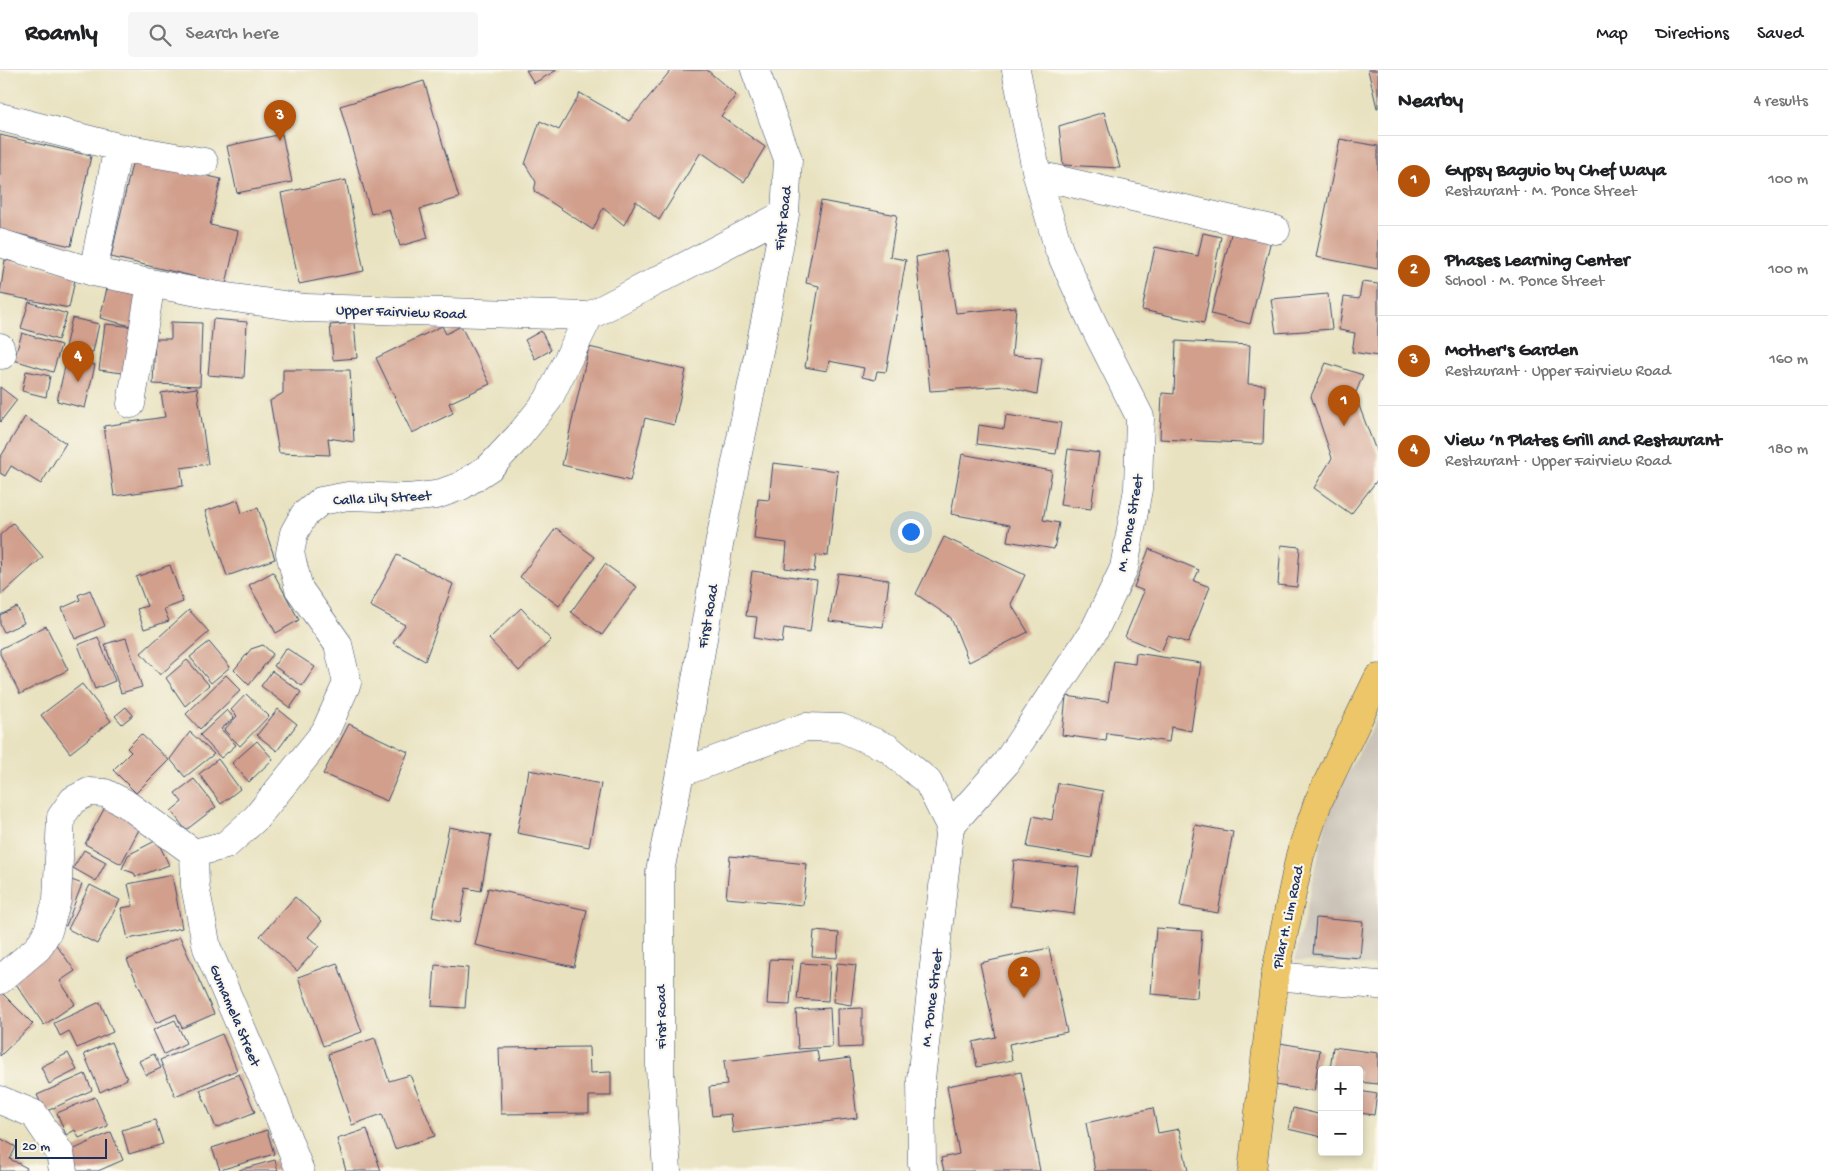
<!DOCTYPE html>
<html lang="en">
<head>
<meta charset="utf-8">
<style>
	:root { --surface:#fff; --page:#f6f6f6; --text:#202124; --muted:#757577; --line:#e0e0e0; --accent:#b45309 }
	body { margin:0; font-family:"Gochi Hand",sans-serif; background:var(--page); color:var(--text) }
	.controls { position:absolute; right:15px; bottom:15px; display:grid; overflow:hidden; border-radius:5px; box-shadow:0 2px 8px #0003 }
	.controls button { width:45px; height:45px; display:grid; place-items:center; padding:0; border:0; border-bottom:1px solid var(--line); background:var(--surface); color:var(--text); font:25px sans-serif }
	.scale { position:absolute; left:15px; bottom:12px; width:92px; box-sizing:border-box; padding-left:5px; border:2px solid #1b2f5e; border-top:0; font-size:14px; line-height:18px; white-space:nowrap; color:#1b2f5e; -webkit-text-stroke:4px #fbf7ec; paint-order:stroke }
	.you { position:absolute; left:910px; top:461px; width:18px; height:18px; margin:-12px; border:4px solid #fff; border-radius:50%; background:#1a73e8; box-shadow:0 0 0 8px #1a73e833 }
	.badge { display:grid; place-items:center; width:32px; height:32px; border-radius:50%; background:var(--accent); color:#fff; font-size:16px; font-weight:700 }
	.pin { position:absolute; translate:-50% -41px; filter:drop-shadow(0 1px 2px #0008) }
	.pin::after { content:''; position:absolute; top:26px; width:18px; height:15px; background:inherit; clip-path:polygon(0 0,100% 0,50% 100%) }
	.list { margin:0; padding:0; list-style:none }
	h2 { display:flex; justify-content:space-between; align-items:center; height:65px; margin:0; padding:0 20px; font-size:21px }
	h2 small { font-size:16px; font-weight:400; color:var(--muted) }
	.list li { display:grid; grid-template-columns:32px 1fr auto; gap:15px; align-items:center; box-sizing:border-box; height:90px; padding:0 20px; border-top:1px solid var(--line) }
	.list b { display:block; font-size:19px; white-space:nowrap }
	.list p { margin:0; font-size:16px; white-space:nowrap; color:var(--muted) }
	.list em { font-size:16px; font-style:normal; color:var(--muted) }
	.icon { flex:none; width:28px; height:28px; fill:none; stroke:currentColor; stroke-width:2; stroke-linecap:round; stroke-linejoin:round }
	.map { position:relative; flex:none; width:1378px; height:1101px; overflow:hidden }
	header { display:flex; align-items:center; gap:30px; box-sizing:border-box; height:70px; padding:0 25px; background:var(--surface); border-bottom:1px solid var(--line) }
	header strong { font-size:24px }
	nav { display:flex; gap:28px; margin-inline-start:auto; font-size:18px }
	.search { width:350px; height:45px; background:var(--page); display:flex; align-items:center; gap:12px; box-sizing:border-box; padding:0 18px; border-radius:5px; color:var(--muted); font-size:19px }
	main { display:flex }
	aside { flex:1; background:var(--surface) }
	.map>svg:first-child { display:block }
</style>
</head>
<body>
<header>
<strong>Roamly</strong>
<div class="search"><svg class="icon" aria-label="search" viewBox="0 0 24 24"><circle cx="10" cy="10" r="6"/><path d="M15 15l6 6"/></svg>Search here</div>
<nav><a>Map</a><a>Directions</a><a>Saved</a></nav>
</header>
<main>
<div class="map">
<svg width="1378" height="1101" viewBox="0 0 1378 1101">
	<rect width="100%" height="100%" fill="#fbf7ec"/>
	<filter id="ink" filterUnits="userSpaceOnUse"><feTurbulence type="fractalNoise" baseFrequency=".02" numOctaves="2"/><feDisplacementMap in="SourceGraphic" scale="10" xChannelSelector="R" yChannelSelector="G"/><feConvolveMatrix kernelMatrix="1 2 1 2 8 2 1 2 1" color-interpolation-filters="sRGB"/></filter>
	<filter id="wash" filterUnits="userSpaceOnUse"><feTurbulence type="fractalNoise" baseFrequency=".0096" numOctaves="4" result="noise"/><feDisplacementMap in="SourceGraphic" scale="20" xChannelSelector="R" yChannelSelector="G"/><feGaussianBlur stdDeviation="1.12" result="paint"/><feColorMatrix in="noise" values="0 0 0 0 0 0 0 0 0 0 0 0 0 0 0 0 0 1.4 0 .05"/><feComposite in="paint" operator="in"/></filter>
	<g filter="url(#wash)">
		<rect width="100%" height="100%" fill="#e8e2c0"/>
		<path fill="#cbc3b8" d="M1378,646v250l-83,-6 34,-151z"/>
		<g id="blocks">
			<path fill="#d19f8c" d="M526,0h31l-23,13z
				M671,0h36l29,25 -15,21 44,31 -21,35 -43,-30 -42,68 -23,-19 -12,24 -21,-17 -10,22 -59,-39 2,-9 -11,-18 15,-43 19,9 21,-37 49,28z
				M1368,0h10v38h-1z
				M424,11l35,117 -39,11 8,29 -28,8 -11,-37 -18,5 -31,-108z
				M1104,42l16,56 -57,-3 -4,-39z
				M282,64l10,48 -55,11 -10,-47z
				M0,65l91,21 -20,90 -71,-16z
				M1340,69l38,7v123l-62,-12z
				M133,89l88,20 -11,46 28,6 -12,53 -115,-27z
				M346,110l18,91 -65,13 -18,-91z
				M821,131l76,14 -7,42 16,3 -20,112 -9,-1 -2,9 -13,-3 2,-9 -35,-7 -2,10 -22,-4 14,-81 -13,-3z
				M1232,160l39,10 -21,84 -39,-10z
				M1203,163l18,4 -17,86 -62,-13 13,-63 43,9z
				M946,181l10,62 60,-6 -4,48 30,3 -5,36 -33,-8 -74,5 -14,-134z
				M5,190l71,15 -7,33 -69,-14z
				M1362,212l16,2v72l-26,-4 3,-19 -16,-3 5,-33 15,2z
				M108,214l35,9 -8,34 -35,-9z
				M1328,224l4,35 -56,4 -5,-34z
				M29,232l38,12 -9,26 -37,-12z
				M72,248l27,6 -6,28 -28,-5z
				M213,249l34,3 -3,56 -36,-3z
				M171,252l31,1 -2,63 -47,-2 2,-45h16z
				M354,253l3,35 -24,2 -3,-35z
				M105,254l31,3 -5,47 -32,-4z
				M442,256l4,8 15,-8 29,58 -41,19 4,10 -41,20 -36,-75z
				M541,261l10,19 -16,9 -10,-19z
				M22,263l39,12 -8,27 -39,-12z
				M1176,271l74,4 -2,39 17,1 -2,59 -103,-5 2,-46 12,1z
				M589,277l97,23 -12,55 -29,-7 -15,63 -68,-16z
				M67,288l28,7 -10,43 -28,-7z
				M1326,293l37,12 -8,20 23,61v23l-27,35 -37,-26 18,-30 -21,-62z
				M283,300h67l4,72 -26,-4 2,17 -51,-2 -9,-52 13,-8z
				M26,301l24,5 -4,21 -24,-6z
				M0,317l17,13 -17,22z
				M197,318l11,76 -27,4 2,18 -69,10 -10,-70 61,-9 -4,-24z
				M1006,345l55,8 -5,31 -79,-10 2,-19 25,4z
				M25,347l41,26 -25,41 -30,-18 -6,10 -5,-3v-15z
				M1068,379l31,4 -8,56 -31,-4z
				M962,384l90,17 -9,49 16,3 -5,26 -47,-8 3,-16 -59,-11z
				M773,393l65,8 -10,85 -12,-1 -2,17 -29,-4 2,-25 -33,-4 4,-40 11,1z
				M238,430l4,13 16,-5 17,51 -48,17 -22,-65z
				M13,453l30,34 -42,38 -1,-60z
				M556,458l39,29 -36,49 -39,-29z
				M944,467l81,38 -14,29 17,28 -59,30 -18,-44 -35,-24z
				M1281,475l19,2 -3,40 -19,-2z
				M1149,479l50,21 -5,11 16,6 -22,56 -20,-7 -7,16 -36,-15 19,-46 -10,-4z
				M397,485l56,29 -28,77 -32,-18 12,-18 -35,-19z
				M605,494l32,23 -35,48 -31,-23z
				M170,495l13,37 -19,7 5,12 -25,8 -7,-20 10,-3 -11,-29z
				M752,501l65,9 -7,52 -26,-4 -2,15 -28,-5 3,-21 -11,-1z
				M273,502l26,48 -23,13 -27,-48z
				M838,503l51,7 -6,47 -54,-6z
				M90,520l15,36 -30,13 -13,-31 18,-8 -2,-5z
				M17,537l7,16 -20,9 -4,-8v-9z
				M521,538l30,32 -32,31 -30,-32z
				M189,540l20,22 -49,43 -19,-22z
				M46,556l22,44 -48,24 -20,-40v-5z
				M98,567l17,44 -20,8 -17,-44z
				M126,568l16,49 -21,6 -16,-49z
				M209,572l21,25 -19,16 -21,-26z
				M263,575l10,9 -24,31 -15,-15 17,-21z
				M286,578l29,19 -13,19 -28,-20z
				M1136,583l65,10 -10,68 -20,-4 -2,15 -62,-9 -1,8 -44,-6 4,-39 42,6 6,-41 21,3z
				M187,590l22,25 -24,21 -19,-28z
				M272,601l29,21 -11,16 -29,-22z
				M226,605l15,15 -41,39 -14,-15z
				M82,614l29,37 -41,32 -29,-38z
				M246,624l23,22 -29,30 -16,-16 13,-14 -6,-6z
				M126,637l7,8 -11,9 -7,-8z
				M278,639l19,15 -20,27 -20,-16z
				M227,640l7,8 -13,11 15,16 -15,13 -21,-23z
				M349,654l59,28 -21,49 -64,-27z
				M190,662l24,22 -29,23 -15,-18z
				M141,664l28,26 -33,33 -23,-23 18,-18 -4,-4z
				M257,671l16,18 -24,23 -17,-19z
				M218,689l22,30 -19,15 -22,-30z
				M529,700l72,14 -12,63 -72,-14z
				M194,709l22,28 -30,23 -15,-19 11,-9 -7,-9z
				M1058,713l45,8 -11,67 -65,-11 6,-31 19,4z
				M109,730l35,20 -23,44 -36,-20z
				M1195,755l38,7 -15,81 -38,-7z
				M449,757l42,8 -10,56 -15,-3 -6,35 -28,-6z
				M157,770l12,25 -33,12 -2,-4 -12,-4 6,-14z
				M84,780l22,12 -10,19 -23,-13z
				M730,786l77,8 -4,41 -77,-7z
				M1014,790l65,7 -5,47 -64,-8z
				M172,805l10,53 -54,11 -7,-31 12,-2 -5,-22z
				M69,809l13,5 -16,42 -13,-5z
				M90,815l30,15 -23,44 -29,-15z
				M488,818l99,22 -13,57 -99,-22z
				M295,827l27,24 -14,16 11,9 -22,25 -37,-35z
				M1316,848l47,4 -3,36 -47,-4z
				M1156,858l46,3 -5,67 -46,-4z
				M814,861l25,2 -2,25 -25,-2z
				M180,867l34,77 -32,14 -6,-14 -20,9 -29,-63z
				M55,873l20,28 -15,10 15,23 -31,21 -34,-50z
				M1049,878l18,84 -58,12 3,16 -35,7 -4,-25 23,-5 -16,-74z
				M770,889l23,1 -3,45 -23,-1z
				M337,893l25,69 -39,14 -25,-69z
				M801,893l29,2 -2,36 -31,-2z
				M837,893l19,2 -5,40 -18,-3z
				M435,895l33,3 -3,40 -33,-2z
				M0,921l33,33 -33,32z
				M100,932l13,30 -36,16 -8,-17 -9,5 -6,-13z
				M830,938l2,39 -34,2 -2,-39z
				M862,938v39l-24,1 -1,-39z
				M175,950l11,23 -22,11 -11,-24z
				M222,964l15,36 -62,26 -15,-36z
				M375,968l14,43 21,-6 25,61 -40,13 -13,-35 -30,11 -24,-71z
				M111,972l16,37 -27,13 -16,-38z
				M1280,973l40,7 -6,41 -40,-6z
				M589,977l1,26 21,-1v24h-22v17l-88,1 -2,-66z
				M1333,977l45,6v31l-19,-2v-12h-29z
				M817,980l2,12 31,-4 7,60 -124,15 -2,-19 -19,2 -3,-29 18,-2 -3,-24z
				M68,983l9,17 -28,14 -8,-17z
				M154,984l7,14 -15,7 -7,-14z
				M1021,1002l19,99h-96l-3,-13 18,-4 -12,-68z
				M85,1004l7,16 -47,22 -8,-17z
				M239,1004l16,38 -39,16 -16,-38z
				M1359,1021l18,3 -3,21 -15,-2z
				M95,1027l13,29 -29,12 -4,-8 -9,5 -9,-22z
				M1153,1038l5,25 21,-4 9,42h-93l-9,-48z
				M1293,1038l29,7v22l-34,-8z
				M155,1050l8,24 -34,10 -7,-24z
				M367,1059l14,42h-35l-9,-32z
				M267,1060l7,24 -54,16 -8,-22z
				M111,1062l12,28 -25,11h-25l-7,-18z
				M0,1068l16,9 -6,12 17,9 -2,3h-25z
				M275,1090l3,11h-39v-1z"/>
		</g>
	</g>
	<g filter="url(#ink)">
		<use href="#blocks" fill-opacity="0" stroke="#3a4a6d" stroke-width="1"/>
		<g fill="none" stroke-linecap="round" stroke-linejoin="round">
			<defs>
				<path id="minor" d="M0,47l118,30 86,15
					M1037,105l239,55
					M0,173l93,29 120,23 92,13 284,8 196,-102
					M93,202l25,-125
					M0,277l2,8
					M131,334l20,-121
					M680,703l125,-46 36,1 47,20 40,34 22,44 -29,253 1,84 2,8
					M950,756l56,-63 89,-134 29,-61 14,-79 2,-72 -46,-91 -35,-76 -22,-75 -21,-105
					M194,783l32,-8 30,-27 69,-86 22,-49 -9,-39 -39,-55 -9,-36 4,-20 10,-18 17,-14 27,-5 60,2 28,-3 25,-9 29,-19 29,-31 29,-36 41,-84
					M194,783l1,33 12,62 70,163 23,60
					M1275,906l103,9
					M0,910l38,-32 10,-17 9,-31 4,-83 12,-17 16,-8 16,1 20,10 69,50
					M0,1030l34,14 26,39 3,18
					M667,1101l-7,-102v-198l20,-98 39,-228 49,-238 17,-93 3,-55 -33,-89"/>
				<path id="major" d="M1252,1101l23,-195 25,-121 18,-53 60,-124"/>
			</defs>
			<use href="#minor" stroke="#3a4a6d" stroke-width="29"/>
			<use href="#major" stroke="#3a4a6d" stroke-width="29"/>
			<use href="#minor" stroke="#fff" stroke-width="28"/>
			<use href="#major" stroke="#ecc669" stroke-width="28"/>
		</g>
	</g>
	<g text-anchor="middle" stroke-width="4.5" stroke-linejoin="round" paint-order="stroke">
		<g font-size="15" fill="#1b2f5e" stroke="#fbf7ec">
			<text transform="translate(782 148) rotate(-83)" y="5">First Road</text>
			<text transform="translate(401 241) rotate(2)" y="5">Upper Fairview Road</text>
			<text transform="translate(382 427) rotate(-3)" y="5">Calla Lily Street</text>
			<text transform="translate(1129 453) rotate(-80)" y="5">M. Ponce Street</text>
			<text transform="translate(707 546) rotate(-80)" y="5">First Road</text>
			<text transform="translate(1287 847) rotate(-78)" y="5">Pilar H. Lim Road</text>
			<text transform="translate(931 928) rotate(-83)" y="5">M. Ponce Street</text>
			<text transform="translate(236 945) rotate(67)" y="5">Gumamela Street</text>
			<text transform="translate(660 947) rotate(-90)" y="5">First Road</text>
		</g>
	</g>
</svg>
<div class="controls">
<button>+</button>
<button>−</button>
</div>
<div class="scale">20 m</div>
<div class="you"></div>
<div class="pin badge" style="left:1344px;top:356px">1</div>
<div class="pin badge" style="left:1024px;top:928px">2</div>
<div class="pin badge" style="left:280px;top:71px">3</div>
<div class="pin badge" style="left:78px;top:312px">4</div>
</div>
<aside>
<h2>Nearby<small>4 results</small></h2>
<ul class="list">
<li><span class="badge">1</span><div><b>Gypsy Baguio by Chef Waya</b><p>Restaurant · M. Ponce Street</p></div><em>100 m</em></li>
<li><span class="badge">2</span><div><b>Phases Learning Center</b><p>School · M. Ponce Street</p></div><em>100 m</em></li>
<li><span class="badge">3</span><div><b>Mother's Garden</b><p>Restaurant · Upper Fairview Road</p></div><em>160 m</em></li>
<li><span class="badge">4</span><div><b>View ‘n Plates Grill and Restaurant</b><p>Restaurant · Upper Fairview Road</p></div><em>180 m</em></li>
</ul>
</aside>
</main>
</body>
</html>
